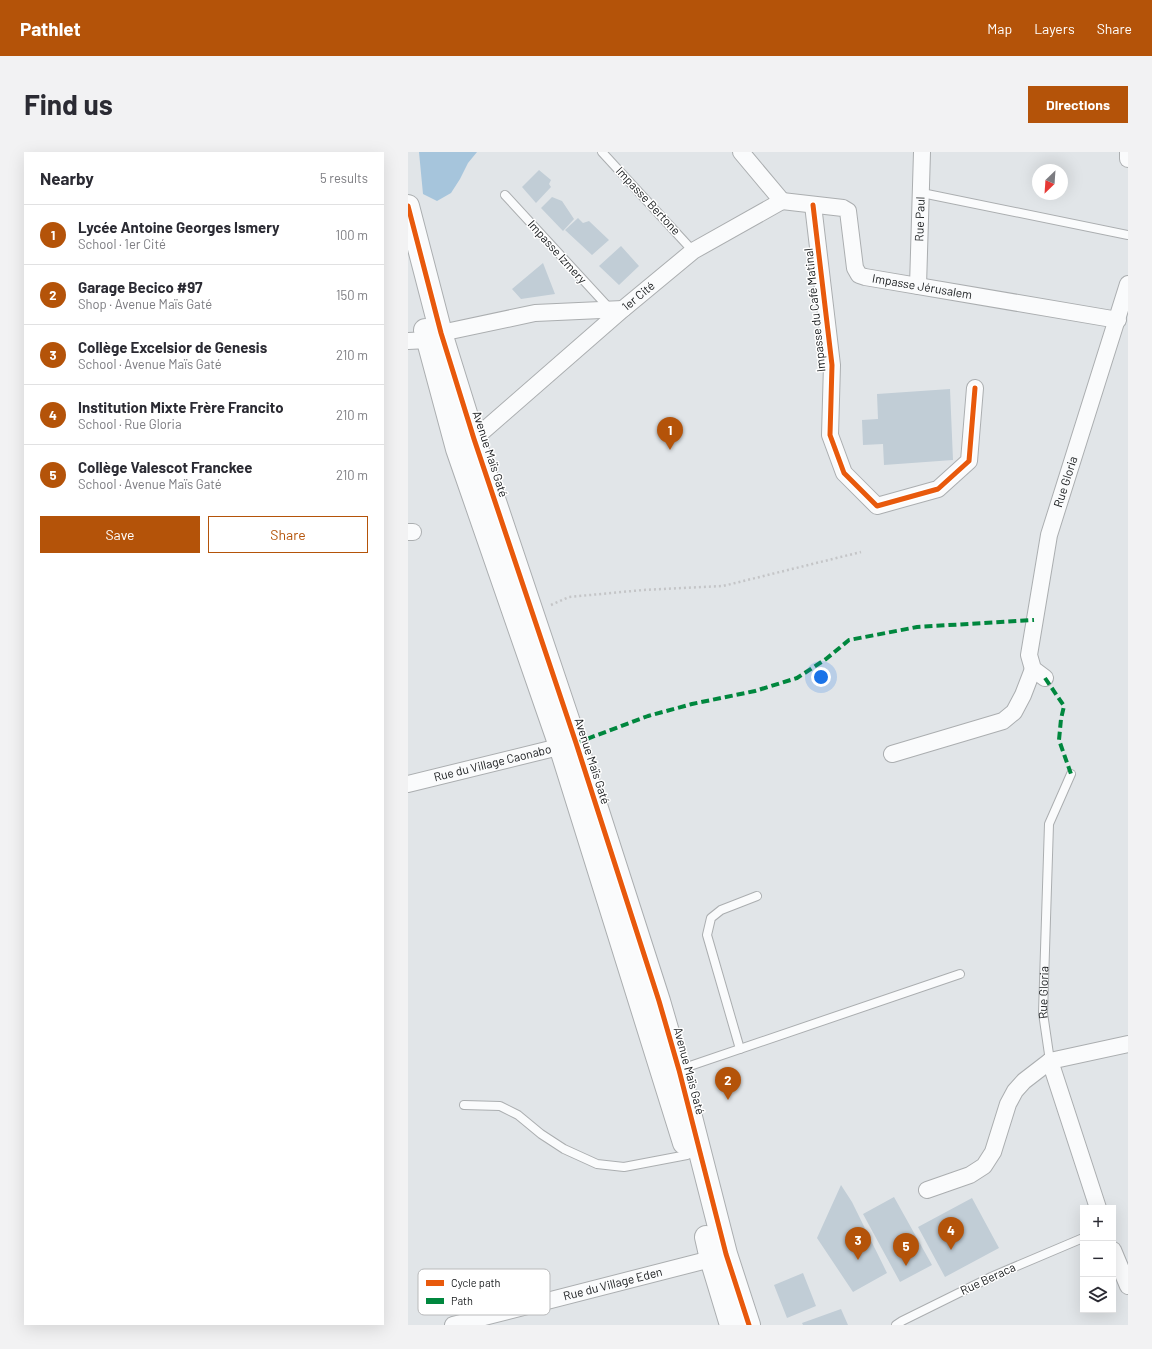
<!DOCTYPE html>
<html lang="en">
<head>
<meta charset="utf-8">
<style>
	:root { --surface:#fff; --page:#f2f2f3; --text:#2b2b33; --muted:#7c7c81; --line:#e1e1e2; --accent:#b45309 }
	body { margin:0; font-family:Barlow,sans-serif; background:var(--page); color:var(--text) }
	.controls { position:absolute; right:12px; bottom:12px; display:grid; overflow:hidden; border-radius:0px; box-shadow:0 4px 16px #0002 }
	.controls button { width:36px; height:36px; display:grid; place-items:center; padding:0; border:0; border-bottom:1px solid var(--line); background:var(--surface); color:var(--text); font:20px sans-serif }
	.compass { position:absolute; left:624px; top:12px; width:36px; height:36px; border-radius:50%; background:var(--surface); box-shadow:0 4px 16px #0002; rotate:205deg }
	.you { position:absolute; left:413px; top:525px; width:14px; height:14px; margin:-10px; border:3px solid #fff; border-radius:50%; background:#1a73e8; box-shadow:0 0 0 6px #1a73e833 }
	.badge { display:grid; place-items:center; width:26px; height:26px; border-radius:50%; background:var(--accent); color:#fff; font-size:13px; font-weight:700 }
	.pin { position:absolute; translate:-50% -33px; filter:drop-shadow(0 1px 2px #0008) }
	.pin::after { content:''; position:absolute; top:21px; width:14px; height:12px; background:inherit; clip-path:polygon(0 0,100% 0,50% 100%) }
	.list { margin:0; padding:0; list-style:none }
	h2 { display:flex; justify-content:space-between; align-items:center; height:52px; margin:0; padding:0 16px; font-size:17px }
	h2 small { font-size:13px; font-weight:400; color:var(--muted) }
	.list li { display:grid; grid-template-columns:26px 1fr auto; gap:12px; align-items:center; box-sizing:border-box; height:60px; padding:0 16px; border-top:1px solid var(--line) }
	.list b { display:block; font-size:15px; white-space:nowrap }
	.list p { margin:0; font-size:13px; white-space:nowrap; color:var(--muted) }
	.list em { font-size:13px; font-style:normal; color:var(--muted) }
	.actions { display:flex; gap:8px; padding:12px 16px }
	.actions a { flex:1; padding:9px 0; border:1px solid var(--accent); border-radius:0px; text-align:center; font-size:14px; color:var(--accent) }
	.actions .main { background:var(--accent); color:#fff }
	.icon { flex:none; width:22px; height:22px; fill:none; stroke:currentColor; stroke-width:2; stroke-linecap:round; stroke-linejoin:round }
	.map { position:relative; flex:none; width:720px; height:1173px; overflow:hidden; border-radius:0px }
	header { display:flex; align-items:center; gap:24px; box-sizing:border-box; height:56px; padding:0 20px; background:var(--accent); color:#fff }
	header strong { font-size:19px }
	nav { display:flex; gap:22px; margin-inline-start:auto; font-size:14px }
	.intro { display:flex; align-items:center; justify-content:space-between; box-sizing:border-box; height:96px; padding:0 24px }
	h1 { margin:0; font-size:28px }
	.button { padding:10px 18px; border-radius:0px; background:var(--accent); color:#fff; font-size:14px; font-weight:700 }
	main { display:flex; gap:24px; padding:0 24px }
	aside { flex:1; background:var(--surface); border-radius:0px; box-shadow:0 4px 16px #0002 }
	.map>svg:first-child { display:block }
</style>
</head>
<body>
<header>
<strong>Pathlet</strong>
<nav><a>Map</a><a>Layers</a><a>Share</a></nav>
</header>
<div class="intro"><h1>Find us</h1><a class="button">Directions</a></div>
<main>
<aside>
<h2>Nearby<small>5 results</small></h2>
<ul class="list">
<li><span class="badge">1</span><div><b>Lycée Antoine Georges Ismery</b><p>School · 1er Cité</p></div><em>100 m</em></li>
<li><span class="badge">2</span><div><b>Garage Becico #97</b><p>Shop · Avenue Maïs Gaté</p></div><em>150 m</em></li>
<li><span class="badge">3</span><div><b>Collège Excelsior de Genesis</b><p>School · Avenue Maïs Gaté</p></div><em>210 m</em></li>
<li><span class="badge">4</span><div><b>Institution Mixte Frère Francito</b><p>School · Rue Gloria</p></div><em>210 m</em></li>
<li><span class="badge">5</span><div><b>Collège Valescot Franckee</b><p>School · Avenue Maïs Gaté</p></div><em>210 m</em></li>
</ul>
<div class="actions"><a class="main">Save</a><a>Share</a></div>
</aside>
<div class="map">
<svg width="720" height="1173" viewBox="0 0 720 1173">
	<rect width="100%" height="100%" fill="#e1e5e8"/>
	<path fill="#a6c5dc" d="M11,0h58l-9,11 -8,16 -9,14 -14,8 -14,-7z"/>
	<path fill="#c1cdd6" d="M131,18l12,10 -2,4 2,3 -15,16 -14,-16z
		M144,45l10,4 12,18 -11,12 -22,-23z
		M170,66l5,5 6,-2 20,19 -17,15 -27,-25z
		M213,94l18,20 -20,19 -20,-19z
		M135,111l12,31 -34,5 -9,-10z
		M542,237l3,71 -69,5 -1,-21 -20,1 -1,-25 16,-1 -1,-25z
		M433,1033l11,17 35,71 -34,19 -36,-54z
		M486,1045l38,68 -32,17 -37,-68z
		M564,1046l27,50 -54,29 -27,-50z
		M395,1121l13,33 -29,12 -13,-33z
		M433,1157l7,16h-45l-1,-2z"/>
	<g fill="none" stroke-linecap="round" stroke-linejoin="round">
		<defs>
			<g id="lane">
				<path d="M194,0l91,99"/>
				<path d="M514,41l206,42"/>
				<path d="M97,43l105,114"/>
				<path d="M332,897l-33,-114 4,-17 10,-8 36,-14"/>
				<path id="s1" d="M642,909l-7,-48 6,-189 22,-50"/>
				<path d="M273,917l279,-95"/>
				<path d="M56,953l36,1 18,9 23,19 23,15 33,15 27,3 63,-12"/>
				<path d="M488,1173l6,-4 89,-44 92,-39"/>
			</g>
			<g id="street">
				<path d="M720,0v7"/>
				<path id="s2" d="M374,49l61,7 5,3 7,57 4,7 6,2 253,43"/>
				<path d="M405,53l19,160 -2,70 14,38 33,33 61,-17 31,-28 6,-73"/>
				<path id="s3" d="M510,134l4,-134"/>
				<path d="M0,189l20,-1 13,-7 94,-20 88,-4"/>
				<path id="s4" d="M57,292l9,-5 149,-130 70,-58 89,-50 -41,-49"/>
				<path d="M0,380h5"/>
				<path id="s5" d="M637,526l-12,-9 -4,-14 20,-120 79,-251"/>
				<path d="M484,602l111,-33 11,-9 9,-17 10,-26"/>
				<path id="s6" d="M0,632l163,-40"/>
				<path d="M642,909l48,147"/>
				<path d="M519,1038l43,-15 14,-9 9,-14 15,-48 7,-13 9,-10 26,-20 78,-17"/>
				<path d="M705,1098l15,36"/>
				<path id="s7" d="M45,1173l258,-66 10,-3"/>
			</g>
			<path id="secondary" d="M0,54l33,127 33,106 102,304 83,258 20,69 47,184 23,71
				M17,178l32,119 103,297 124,397
				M298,1085l5,22 20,66"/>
		</defs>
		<use href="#lane" stroke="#abaeb0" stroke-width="10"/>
		<use href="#street" stroke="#abaeb0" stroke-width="18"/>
		<use href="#secondary" stroke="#abaeb0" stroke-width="24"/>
		<path stroke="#c4c5c7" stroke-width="2.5" stroke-dasharray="2 3" stroke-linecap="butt" d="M143,453l18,-8 74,-7 80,-4 138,-34"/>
		<use href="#lane" stroke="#fafbfc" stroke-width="8"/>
		<use href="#street" stroke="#fafbfc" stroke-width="16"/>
		<use href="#secondary" stroke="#fafbfc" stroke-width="22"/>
		<path stroke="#00873e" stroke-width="4" stroke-dasharray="8 4" stroke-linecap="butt" d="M637,526l19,28 -3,13 -2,21 12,34
			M168,591l72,-27 44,-12 63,-13 42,-13 29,-19 23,-19 68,-13 117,-7"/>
		<defs>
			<path id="cycleway" d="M405,53l19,160 -2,70 14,38 33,33 61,-17 31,-28 6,-73
				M0,54l33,127 33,106 102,304 83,258 20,69 47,184 23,71"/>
		</defs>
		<use href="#cycleway" stroke="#fff" stroke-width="8"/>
		<use href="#cycleway" stroke="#e8590c" stroke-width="5"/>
	</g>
	<g text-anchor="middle" stroke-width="3" stroke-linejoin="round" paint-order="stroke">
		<g font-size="12" fill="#171a1c" stroke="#fff">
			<text transform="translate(240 49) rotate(47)" y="4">Impasse Bertone</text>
			<text dy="4" stroke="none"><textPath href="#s3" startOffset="67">Rue Paul</textPath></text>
			<text transform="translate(149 100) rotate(48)" y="4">Impasse Izmery</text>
			<text dy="4" stroke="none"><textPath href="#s2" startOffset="197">Impasse Jérusalem</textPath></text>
			<text dy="4" stroke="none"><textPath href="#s4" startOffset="228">1er Cité</textPath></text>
			<text transform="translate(407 158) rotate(-96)" y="4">Impasse du Café Matinal</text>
			<text transform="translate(82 302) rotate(72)" y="4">Avenue Maïs Gaté</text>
			<text dy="4" stroke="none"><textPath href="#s5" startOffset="207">Rue Gloria</textPath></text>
			<text transform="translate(184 609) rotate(72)" y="4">Avenue Maïs Gaté</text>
			<text dy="4" stroke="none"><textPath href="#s6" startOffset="87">Rue du Village Caonabo</textPath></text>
			<text dy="4" stroke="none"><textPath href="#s1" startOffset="69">Rue Gloria</textPath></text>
			<text transform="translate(281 919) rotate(75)" y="4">Avenue Maïs Gaté</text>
			<text transform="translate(580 1127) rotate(-25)" y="4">Rue Beraca</text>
			<text dy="4" stroke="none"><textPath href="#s7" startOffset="165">Rue du Village Eden</textPath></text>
		</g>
	</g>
	<rect x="10" y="1117" width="132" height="46" rx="6" fill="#fff" stroke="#b9babb" stroke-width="1"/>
	<rect x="18" y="1128" width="18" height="6" fill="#e8590c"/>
	<rect x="18" y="1146" width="18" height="6" fill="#00873e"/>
	<g font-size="11" fill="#171a1c">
		<text x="43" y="1135">Cycle path</text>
		<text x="43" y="1153">Path</text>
	</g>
</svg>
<div class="controls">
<button>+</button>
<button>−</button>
<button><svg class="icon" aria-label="layers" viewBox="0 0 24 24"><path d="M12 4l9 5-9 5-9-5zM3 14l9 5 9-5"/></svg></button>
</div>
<svg class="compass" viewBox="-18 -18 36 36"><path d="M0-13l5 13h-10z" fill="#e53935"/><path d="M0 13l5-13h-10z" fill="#7c7c81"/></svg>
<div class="you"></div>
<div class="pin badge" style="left:262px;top:298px">1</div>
<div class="pin badge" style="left:320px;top:948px">2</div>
<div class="pin badge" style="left:450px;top:1108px">3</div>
<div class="pin badge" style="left:543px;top:1098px">4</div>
<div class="pin badge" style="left:498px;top:1114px">5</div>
</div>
</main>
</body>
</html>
